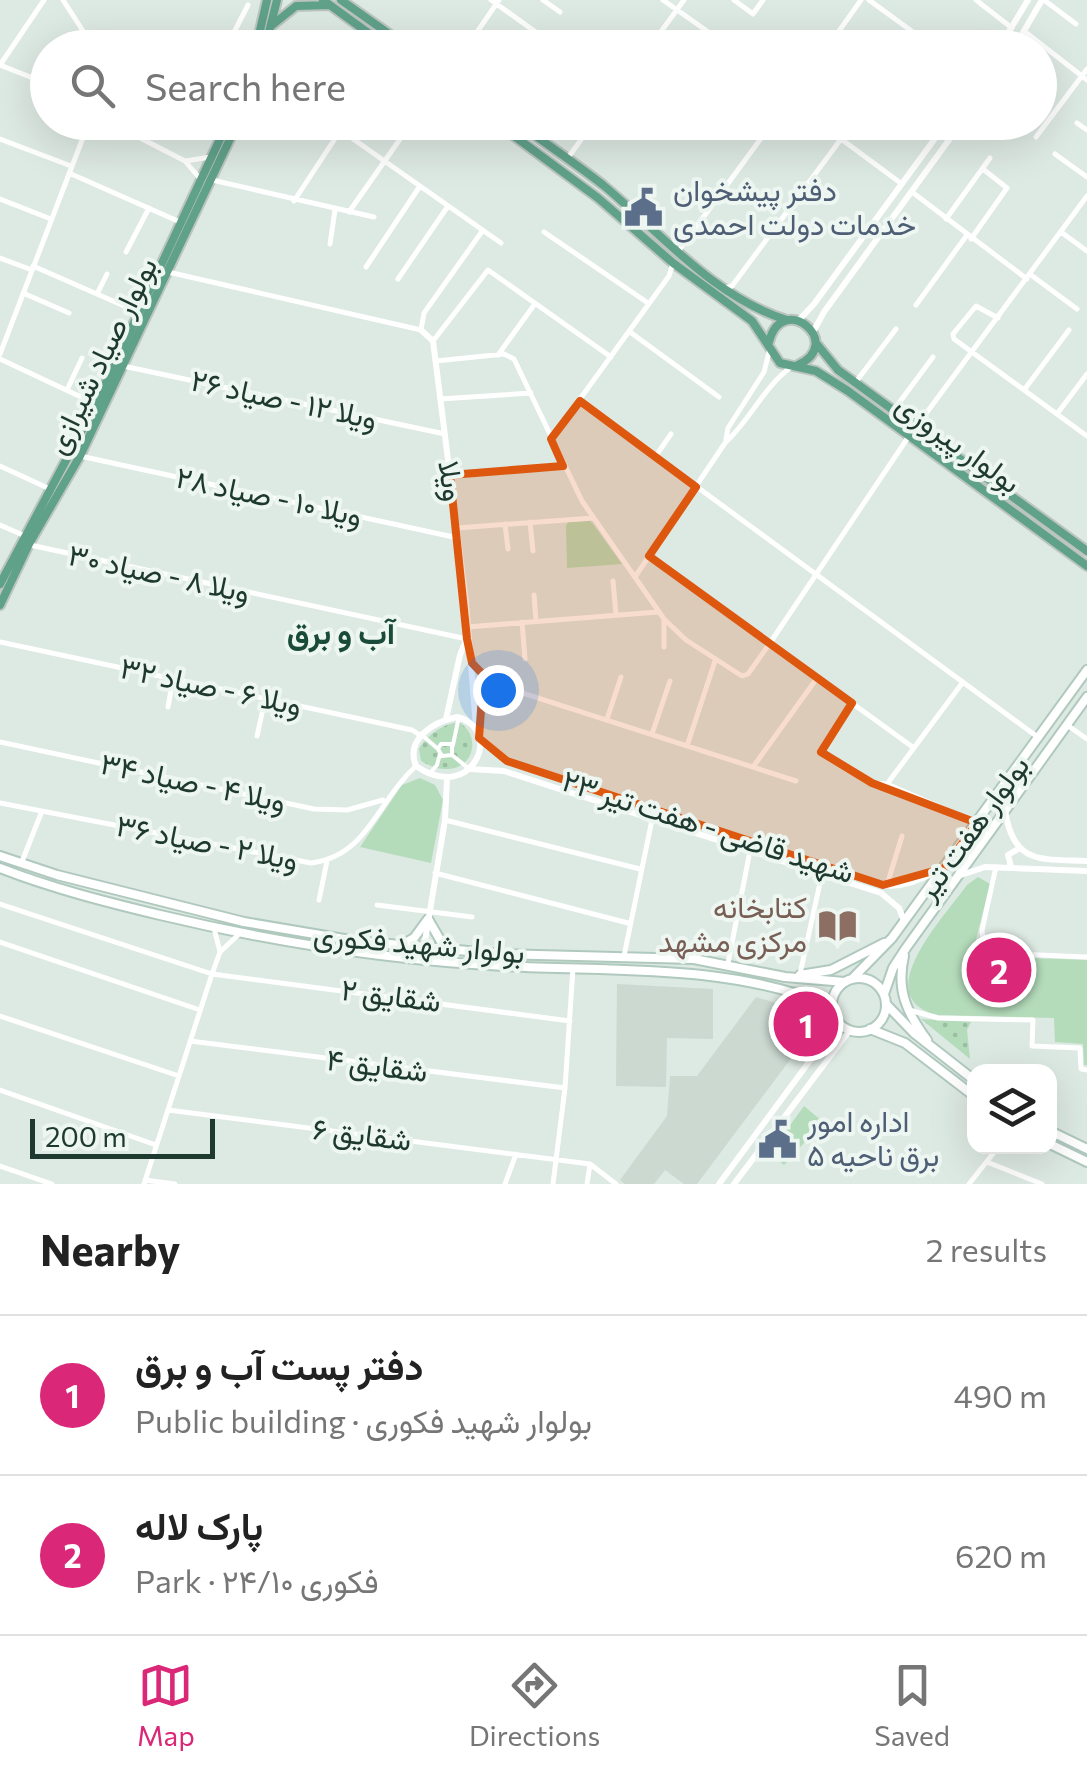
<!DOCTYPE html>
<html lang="en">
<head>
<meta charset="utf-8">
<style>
	:root { --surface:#fff; --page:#f6f6f6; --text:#222; --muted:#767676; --line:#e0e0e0; --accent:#db2777 }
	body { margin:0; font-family:Commissioner,Vazirmatn,sans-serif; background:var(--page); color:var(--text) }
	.controls { position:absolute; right:30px; bottom:30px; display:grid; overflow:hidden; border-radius:20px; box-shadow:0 10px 40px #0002 }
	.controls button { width:90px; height:90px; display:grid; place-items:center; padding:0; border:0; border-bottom:2px solid var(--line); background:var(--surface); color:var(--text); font:50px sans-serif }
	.scale { position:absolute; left:30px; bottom:25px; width:185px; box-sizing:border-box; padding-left:10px; border:5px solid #1e392f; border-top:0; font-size:28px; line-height:35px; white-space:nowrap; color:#1e392f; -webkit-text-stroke:8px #edf6f1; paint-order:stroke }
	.you { position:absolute; left:498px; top:690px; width:35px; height:35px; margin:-25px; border:8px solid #fff; border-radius:50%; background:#1a73e8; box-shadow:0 0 0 15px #1a73e833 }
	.badge { display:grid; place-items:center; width:65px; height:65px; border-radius:50%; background:var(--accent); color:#fff; font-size:32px; font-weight:700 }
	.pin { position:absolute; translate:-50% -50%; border:5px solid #fff; box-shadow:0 2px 10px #0006 }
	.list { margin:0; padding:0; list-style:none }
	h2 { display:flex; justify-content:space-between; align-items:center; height:130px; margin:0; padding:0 40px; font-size:42px }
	h2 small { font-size:32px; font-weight:400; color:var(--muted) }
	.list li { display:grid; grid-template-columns:65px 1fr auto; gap:30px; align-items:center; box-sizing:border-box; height:160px; padding:0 40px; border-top:2px solid var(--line) }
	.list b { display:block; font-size:38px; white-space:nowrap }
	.list p { margin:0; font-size:32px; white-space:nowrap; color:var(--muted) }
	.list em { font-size:32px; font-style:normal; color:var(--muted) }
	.icon { flex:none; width:55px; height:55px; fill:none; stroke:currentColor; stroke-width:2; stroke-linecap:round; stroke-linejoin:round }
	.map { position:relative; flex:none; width:1087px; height:1184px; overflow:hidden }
	.search { position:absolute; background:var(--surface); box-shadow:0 10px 40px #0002; left:30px; right:30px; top:30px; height:110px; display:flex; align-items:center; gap:25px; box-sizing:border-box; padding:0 35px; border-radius:55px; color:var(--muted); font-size:38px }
	.sheet { height:450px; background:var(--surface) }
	nav { display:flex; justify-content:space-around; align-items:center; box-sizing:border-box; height:140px; border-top:2px solid var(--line); background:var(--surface); font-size:28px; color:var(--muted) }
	nav a { display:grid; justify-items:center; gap:5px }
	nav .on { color:var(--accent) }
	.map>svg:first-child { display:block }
</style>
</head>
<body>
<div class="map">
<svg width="1087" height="1184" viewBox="0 0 1087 1184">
	<defs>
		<pattern id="grass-dots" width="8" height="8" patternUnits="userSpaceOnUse" patternTransform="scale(2.5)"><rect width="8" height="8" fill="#b4dcbb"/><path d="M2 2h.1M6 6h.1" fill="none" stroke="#9abea1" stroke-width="1.8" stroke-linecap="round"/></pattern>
	</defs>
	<rect width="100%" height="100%" fill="#dde9e3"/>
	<path fill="#cbd9d1" d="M617,984l96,5v50l-46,-1 -1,49 -50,-1z
		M756,997l49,15 -11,16 13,9 -110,147h-13l-19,-14 -11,14h-29l-5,-4 47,-64 3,-40h27z"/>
	<path fill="url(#grass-dots)" d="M459,722c29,18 8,66 -38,39l-2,-12c8,-14 24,-25 40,-27z
		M921,1019l50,3 -4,8 3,29z"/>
	<path fill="#b4dcbb" d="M590,521l3,3 29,40 -55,4 -1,-42 2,-4z
		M420,778l15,7 8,15 -12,63 -71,-16 42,-62z
		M978,877l12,7 -18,72 115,4v105h-3l-1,-21 -28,-2 -1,-24 -116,-3c-72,-17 7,-99 29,-130z
		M804,1106l19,16 -39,43 -14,-12z"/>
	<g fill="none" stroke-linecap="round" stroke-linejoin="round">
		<defs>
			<path id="secondary" d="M0,856l57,19 187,47 112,19 146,13 192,5 91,18 60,5
				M0,868c51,20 106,34 160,47 113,27 227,45 344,51 112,6 221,-3 328,40
				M400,946l14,-8 14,-19 18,31
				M904,956c-8,34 3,57 23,84
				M800,975l31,-5 53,-27
				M832 1005a27 27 0 1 1 54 0a27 27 0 1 1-54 0Z
				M852,979l40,-41 195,-268
				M884,994l9,-26 13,-20 181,-251
				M887,1005l27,28 60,47
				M870,1029l35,14 69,53
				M1050,1131l37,18
				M1050,1144l37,18"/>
			<path id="primary" d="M323,0l66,48
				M341,0l68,48
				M271,26l25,-20 33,-1
				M256,48l11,-48
				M265,48l12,-48
				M495,122l103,76 75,65 79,58 28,42 36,8 32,20 239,175
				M516,122c29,21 59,41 87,63 58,48 110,112 184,135
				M769,342c13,-52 77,1 29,23
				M816,343l22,27 249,181
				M0,584l96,-180 132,-282
				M0,605l29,-61 51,-88 158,-334"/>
		</defs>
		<use href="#secondary" stroke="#b0c9be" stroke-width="12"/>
		<use href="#primary" stroke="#bcc4c1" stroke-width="12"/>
		<path stroke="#fff" stroke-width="4" d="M423,736l15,13
			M453,745l5,-24
			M452,755v-11h-11l-3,5 4,7 10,-1 16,13
			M431,772l6,-7 3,-11"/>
		<path stroke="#fff" stroke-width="5" d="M63,0l20,31 19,17
			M491,0l67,48
			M543,0l17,12
			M663,0l68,48
			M734,0l19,14 10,-14
			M869,0l66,48
			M976,0l36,28
			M1044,0l32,24
			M1024,31l63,49
			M119,48l111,-9
			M226,48l22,-43
			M466,48l33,-48
			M649,48l35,-48
			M827,48l34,-48
			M0,65l44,-65
			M0,65l48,19
			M109,122l76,39 17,20
			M329,122l172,121
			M818,122l84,62
			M1077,123l10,7
			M1036,137l51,-68
			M0,139l71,27
			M1055,154l32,23
			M567,159l27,-37
			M185,161l26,-4
			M69,173l111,49
			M212,180l162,37
			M912,192l115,87
			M0,199l51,20
			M294,201l46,-70
			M349,212l63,-90
			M946,219l44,-61
			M544,232l104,71
			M1061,232l26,19
			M971,239l36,-51 -24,-19
			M330,244l5,-34
			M126,252l23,-44
			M677,253l96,-131
			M0,258l32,12
			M33,266l105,46
			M366,267l54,-81
			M168,272l253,58 3,-17 59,-83
			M1031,275l46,34
			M398,279l50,-73
			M725,288l7,-2 109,-147
			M23,293l46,20
			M97,294l10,-20
			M916,305l51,-70
			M998,318l-22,-12 -23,28 1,5 133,97
			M630,332l89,65
			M433,341l55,-71 123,87
			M0,354l89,-232
			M498,355l36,-50
			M0,359l96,45
			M436,361l68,-7 10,5 68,142 82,118 22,21 56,36 6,-2 22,-31 139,-207
			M123,366l322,68
			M855,383l41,-54
			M67,390l15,-32
			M1024,390l45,-60
			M440,399l91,-6
			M580,401l459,337
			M893,411l40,-54
			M1057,414l30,-40
			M916,427l171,-231
			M551,439l118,-163 4,-13
			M726,440l2,-12 36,-56 6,-24
			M80,456l378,82
			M655,457l16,-23
			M0,466l50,23
			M450,475l112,-10
			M530,522l3,29
			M505,524l3,25
			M0,525l23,10
			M457,528l136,-10
			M30,545l437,94
			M649,556l265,192
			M635,577l90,-134c25,-23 38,-55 66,-76
			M613,581l3,34
			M534,595l2,26
			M522,622l3,37
			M467,627l191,-15
			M0,642l412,88 8,5
			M664,647v-27
			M472,663l19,19 10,4 -19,10 -6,15
			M501,686l295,95
			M852,703l-30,47 2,4 48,29 15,1 90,39
			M168,707l5,-28
			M607,719l14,-42
			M1067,725l20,14
			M652,734l18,-53
			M257,736l8,-36
			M0,742l314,67 33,1 36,-10
			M687,746l28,-85
			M753,767l64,-89
			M887,784l76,-102
			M0,803l311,60c57,-7 66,-62 105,-97
			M445,820l195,49
			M21,864l21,-53
			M996,867l-14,63 2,20 5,3 98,4
			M435,873l193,50
			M887,885l15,-49
			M319,900l8,-39
			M0,904l212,70 358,47
			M377,905l95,12
			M214,928l6,24
			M0,942l200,68
			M624,956l30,-146
			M728,963l22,-112
			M800,974l22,-100
			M909,1010l29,8 95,2 -1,26 48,2 1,21 6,1
			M0,1016l179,60
			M190,1041l375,47
			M0,1090l156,55
			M168,1110l422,54 26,20
			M987,1162l55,22
			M0,1166l52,18
			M145,1180l30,4
			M144,1184l68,-210 8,-22 19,-18
			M505,1184l11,-30
			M553,1184l12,-96 8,-120
			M587,1184l3,-20
			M969,1184l30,-38"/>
		<path stroke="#fff" stroke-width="6" d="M999,48l29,-48
			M1014,48l28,-48
			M799,320l15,-16 133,-182
			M421,330l12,11 33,261 10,125
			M813,332l11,-20 138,-190
			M457,717c48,12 15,88 -41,49 -11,-27 17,-44 41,-49z
			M446,719l14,-64 6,-15
			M479,738l28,23 376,124c21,4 41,-8 60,-16
			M470,769l34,2 377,122 18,15 5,13
			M1005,810c8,55 36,49 82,51
			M1011,867l-3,-12 10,-6
			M961,875l24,-8 102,4
			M422,959l23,-139 2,-41
			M719,1184l104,-141 13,-25
			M734,1184l116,-154"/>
		<use href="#secondary" stroke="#fff" stroke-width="8"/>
		<use href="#primary" stroke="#60a18a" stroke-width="8"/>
	</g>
	<path fill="#de570e" fill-opacity="0.2" stroke="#de570e" stroke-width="8" stroke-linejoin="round" d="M580,401l116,86 -47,69 203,147 -31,49 51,31 105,40 -33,45 -61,17 -376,-124 -28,-23 3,-42 12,-10 -22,-23 -5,-24 -17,-164 113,-9 -12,-27z"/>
	<defs>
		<symbol id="civic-bare" viewBox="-9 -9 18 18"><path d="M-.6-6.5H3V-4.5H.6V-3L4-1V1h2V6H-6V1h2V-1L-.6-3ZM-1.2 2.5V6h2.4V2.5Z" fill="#5c6f8a" stroke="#edf6f1" stroke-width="2.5" paint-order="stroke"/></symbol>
		<symbol id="library-bare" viewBox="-9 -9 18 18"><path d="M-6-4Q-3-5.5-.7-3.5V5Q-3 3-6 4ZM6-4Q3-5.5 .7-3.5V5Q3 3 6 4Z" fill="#8d6e63" stroke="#edf6f1" stroke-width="2.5" paint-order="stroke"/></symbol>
	</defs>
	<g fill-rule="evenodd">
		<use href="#civic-bare" x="616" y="180" width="55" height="55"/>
		<use href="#library-bare" x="810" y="898" width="55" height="55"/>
		<use href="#civic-bare" x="750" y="1112" width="55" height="55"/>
	</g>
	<g text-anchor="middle" stroke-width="8" stroke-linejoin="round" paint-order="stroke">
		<g font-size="30" fill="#4e5e75" stroke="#edf6f1" text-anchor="start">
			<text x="673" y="201">دفتر پیشخوان<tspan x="673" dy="34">خدمات دولت احمدی</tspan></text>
			<text x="807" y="1132">اداره امور<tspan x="807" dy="34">برق ناحیه ۵</tspan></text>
		</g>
		<g font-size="30" fill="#1e392f" stroke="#edf6f1">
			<text transform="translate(102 356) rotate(-64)" y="10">بولوار صیاد شیرازی</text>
			<text transform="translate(284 400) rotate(12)" y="10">ویلا ۱۲ - صیاد ۲۶</text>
			<text transform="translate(958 444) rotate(36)" y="10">بولوار پیروزی</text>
			<text transform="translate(451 481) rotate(82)" y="10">ویلا</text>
			<text transform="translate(269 497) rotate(12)" y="10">ویلا ۱۰ - صیاد ۲۸</text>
			<text transform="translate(159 574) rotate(12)" y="10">ویلا ۸ - صیاد ۳۰</text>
			<text transform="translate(211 687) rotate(12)" y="10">ویلا ۶ - صیاد ۳۲</text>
			<text transform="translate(193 783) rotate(12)" y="10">ویلا ۴ - صیاد ۳۴</text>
			<text transform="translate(708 827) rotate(18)" y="10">شهید قاضی - هفت تیر ۲۳</text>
			<text transform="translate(973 828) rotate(-54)" y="10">بولوار هفت تیر</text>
			<text transform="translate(207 843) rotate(11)" y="10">ویلا ۲ - صیاد ۳۶</text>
			<text transform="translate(419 944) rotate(5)" y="10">بولوار شهید فکوری</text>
			<text transform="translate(391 996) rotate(7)" y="10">شقایق ۲</text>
			<text transform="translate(377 1066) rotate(7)" y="10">شقایق ۴</text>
			<text transform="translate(362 1135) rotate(7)" y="10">شقایق ۶</text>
		</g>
		<g font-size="30" fill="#785e54" stroke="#edf6f1" text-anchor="end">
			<text x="807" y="918">کتابخانه<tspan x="807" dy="34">مرکزی مشهد</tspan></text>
		</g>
		<g font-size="32" font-weight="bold" fill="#1a4b3a" stroke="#edf6f1">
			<text x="341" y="644">آب و برق</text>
		</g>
	</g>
</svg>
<div class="controls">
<button><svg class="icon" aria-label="layers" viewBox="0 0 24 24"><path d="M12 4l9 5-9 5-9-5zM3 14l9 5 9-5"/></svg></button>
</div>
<div class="scale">200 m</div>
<div class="you"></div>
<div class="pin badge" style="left:806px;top:1024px">1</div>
<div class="pin badge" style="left:999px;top:970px">2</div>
<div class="search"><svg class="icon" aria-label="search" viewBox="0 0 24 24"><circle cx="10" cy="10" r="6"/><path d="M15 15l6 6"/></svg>Search here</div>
</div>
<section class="sheet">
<h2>Nearby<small>2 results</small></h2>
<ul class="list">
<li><span class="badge">1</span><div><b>دفتر پست آب و برق</b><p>Public building · بولوار شهید فکوری</p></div><em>490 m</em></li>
<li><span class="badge">2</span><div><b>پارک لاله</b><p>Park · فکوری ۲۴/۱۰</p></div><em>620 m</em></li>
</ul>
</section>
<nav>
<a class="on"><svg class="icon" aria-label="map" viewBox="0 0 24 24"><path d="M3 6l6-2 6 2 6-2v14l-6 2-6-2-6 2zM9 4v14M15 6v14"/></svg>Map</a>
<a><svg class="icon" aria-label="directions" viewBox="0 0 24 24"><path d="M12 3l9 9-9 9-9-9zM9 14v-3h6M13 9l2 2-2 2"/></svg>Directions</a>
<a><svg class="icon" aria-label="saved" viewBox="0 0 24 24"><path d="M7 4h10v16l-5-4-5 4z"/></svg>Saved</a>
</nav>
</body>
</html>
